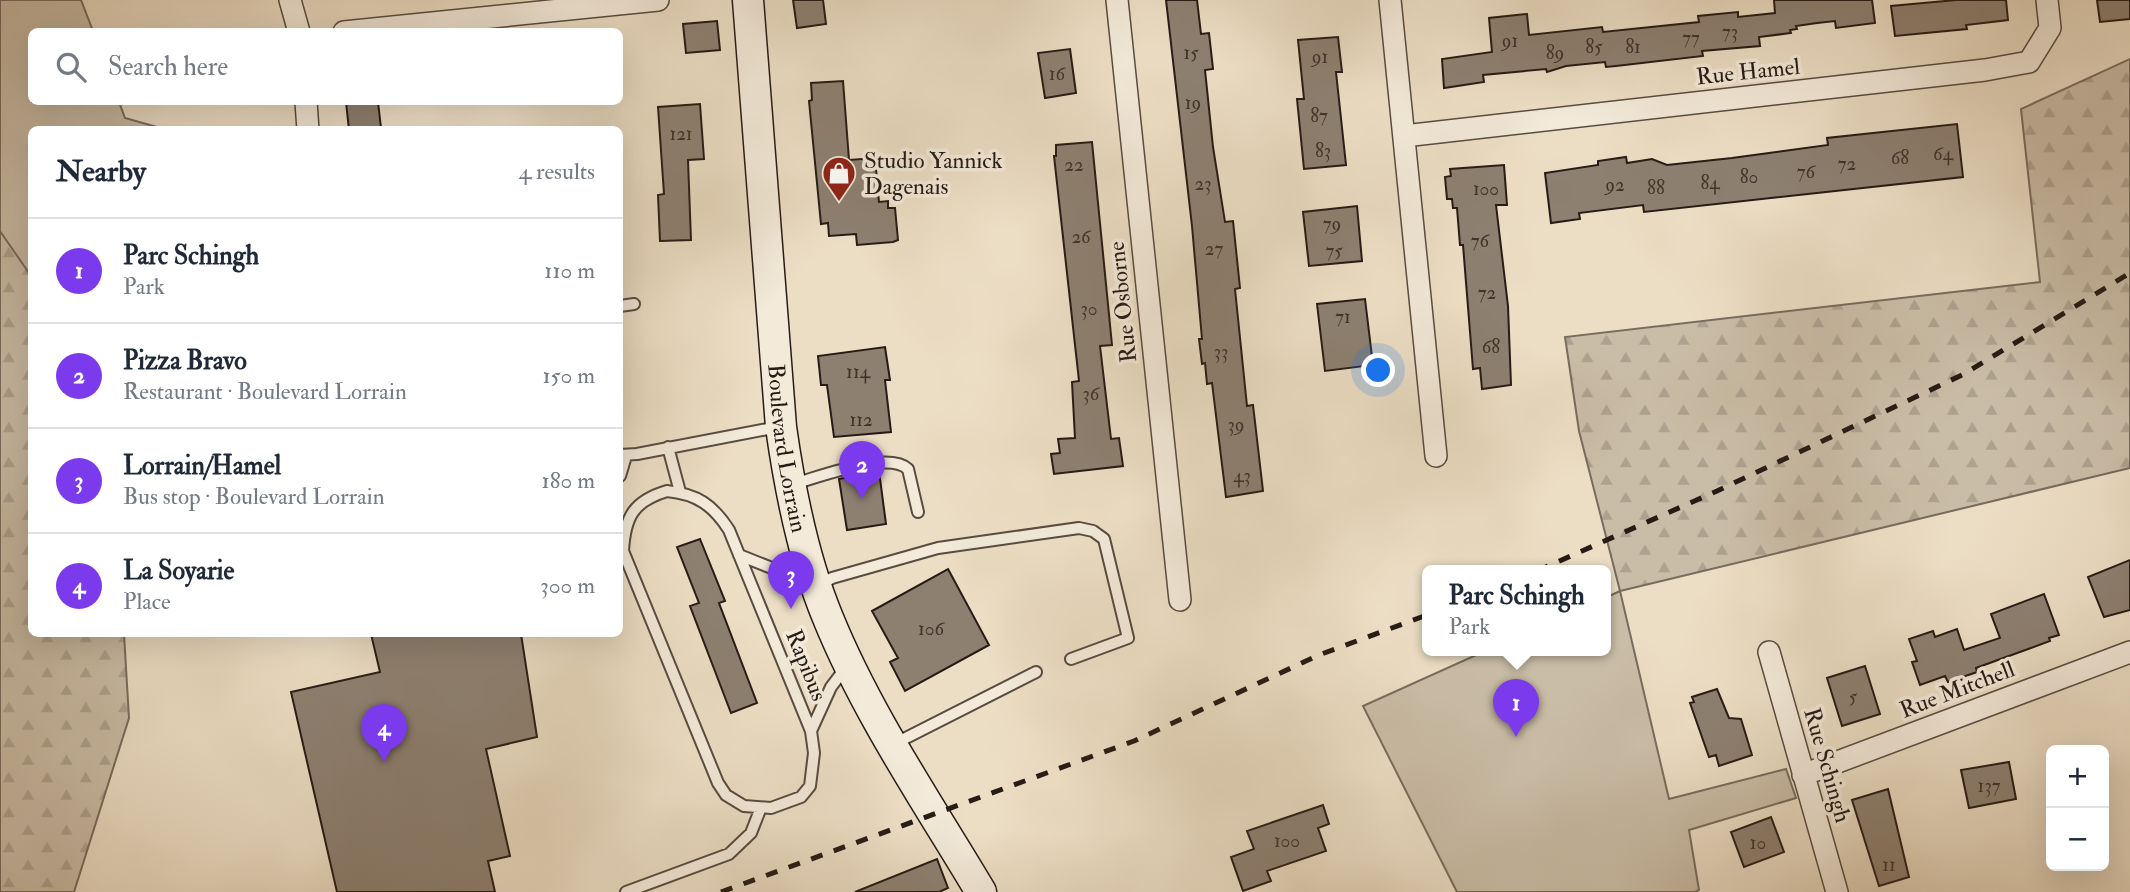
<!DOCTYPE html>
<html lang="en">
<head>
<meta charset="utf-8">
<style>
	:root { --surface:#fff; --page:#f2f2f3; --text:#1f2937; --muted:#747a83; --line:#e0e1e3; --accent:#7c3aed }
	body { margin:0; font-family:"IM FELL Double Pica",serif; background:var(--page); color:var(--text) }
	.controls { position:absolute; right:21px; bottom:21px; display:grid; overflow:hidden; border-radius:10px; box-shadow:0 7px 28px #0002 }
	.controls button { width:63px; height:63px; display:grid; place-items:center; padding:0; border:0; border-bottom:2px solid var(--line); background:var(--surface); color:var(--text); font:35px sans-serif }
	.you { position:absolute; left:1379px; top:371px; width:24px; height:24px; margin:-18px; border:5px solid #fff; border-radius:50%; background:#1a73e8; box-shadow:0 0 0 10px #1a73e833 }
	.badge { display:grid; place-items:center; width:46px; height:46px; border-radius:50%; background:var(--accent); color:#fff; font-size:23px; font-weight:700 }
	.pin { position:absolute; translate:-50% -58px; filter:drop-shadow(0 2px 4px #0008) }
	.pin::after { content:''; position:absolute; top:37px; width:24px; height:21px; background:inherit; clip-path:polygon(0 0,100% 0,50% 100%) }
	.popup { position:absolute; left:1422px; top:565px; width:189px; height:91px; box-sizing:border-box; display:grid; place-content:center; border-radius:10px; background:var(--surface); filter:drop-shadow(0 2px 5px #0005); font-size:23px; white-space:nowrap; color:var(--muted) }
	.popup b { font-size:26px; color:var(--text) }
	.popup::after { content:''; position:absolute; left:50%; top:100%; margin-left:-14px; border:14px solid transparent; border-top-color:var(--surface) }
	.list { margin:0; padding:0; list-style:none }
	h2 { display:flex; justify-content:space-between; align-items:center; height:91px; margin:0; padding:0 28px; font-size:30px }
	h2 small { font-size:23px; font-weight:400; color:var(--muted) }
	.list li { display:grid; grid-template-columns:46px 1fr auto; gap:21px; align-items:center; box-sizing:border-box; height:105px; padding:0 28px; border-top:2px solid var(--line) }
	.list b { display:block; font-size:26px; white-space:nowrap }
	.list p { margin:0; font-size:23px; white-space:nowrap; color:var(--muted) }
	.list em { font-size:23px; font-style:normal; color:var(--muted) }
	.icon { flex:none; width:38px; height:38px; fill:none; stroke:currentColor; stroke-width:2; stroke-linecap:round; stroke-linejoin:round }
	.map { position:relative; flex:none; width:2130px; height:892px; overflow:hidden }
	.search { position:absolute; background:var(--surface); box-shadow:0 7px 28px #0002; left:28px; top:28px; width:595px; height:77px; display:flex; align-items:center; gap:18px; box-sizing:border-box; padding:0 24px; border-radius:10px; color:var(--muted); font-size:26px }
	.panel { position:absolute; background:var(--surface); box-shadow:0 7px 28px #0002; left:28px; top:126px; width:595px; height:511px; border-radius:10px }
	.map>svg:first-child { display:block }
</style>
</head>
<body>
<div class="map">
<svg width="2130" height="892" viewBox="0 0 2130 892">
	<defs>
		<pattern id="forest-firs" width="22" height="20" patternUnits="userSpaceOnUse" patternTransform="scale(1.75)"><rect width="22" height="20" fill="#cabda7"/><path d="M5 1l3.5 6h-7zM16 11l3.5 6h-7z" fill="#ada28f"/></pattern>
	</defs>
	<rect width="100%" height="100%" fill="#ecdec5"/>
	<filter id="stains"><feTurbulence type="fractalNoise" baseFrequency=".00286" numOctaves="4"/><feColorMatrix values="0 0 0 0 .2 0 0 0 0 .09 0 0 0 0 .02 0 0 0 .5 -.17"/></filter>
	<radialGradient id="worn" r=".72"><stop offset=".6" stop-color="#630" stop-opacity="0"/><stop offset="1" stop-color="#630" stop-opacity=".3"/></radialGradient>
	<path fill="#cabda7" stroke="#786c5e" stroke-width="2" d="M0,0h81l12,31 -61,1v70h87l6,16 39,11 -132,1 -1,418 -31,5z
		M1620,591l49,208 117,-30 10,29 -107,32 10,60 -4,2h-238l-94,-186 122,-55h120v-53z"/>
	<path fill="url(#forest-firs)" stroke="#786c5e" stroke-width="2" d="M2130,59v409l-510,123 -41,-160 -14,-94 475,-55 -19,-173z
		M0,231l31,45 1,358h92l5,84 -55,174h-74z"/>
	<path fill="#8d8071" stroke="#261b15" stroke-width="2" d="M793,0h30l3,24 -29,4z
		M1166,0h31l4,34 8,-1 4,36 -8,1 8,77 12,75 8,-1 7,67 -5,1 12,117 6,-1 10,86 -37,6 -14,-114 -5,1 -2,-21 -3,1 -3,-25h3l-10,-113z
		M1774,0h98l3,23 -39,5 -1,-7 -18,2 -21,3 1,3 -7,1 1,3 -32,4 1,9 -58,5 1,5 -87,10 -10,1 -1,-5 -39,4 -19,6 -1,-3 -63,6 1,7 -40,6 -2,-29 50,-7 -3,-34 38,-4 2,21 73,-8 1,5 96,-10 -1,-6 40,-4v5l37,-4z
		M1956,0h50l2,20 -42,5 1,4 -72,7 -4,-30z
		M2097,0h33v19l-30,3z
		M717,21l3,29 -34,3 -3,-29z
		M1338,37l4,35h-6l10,93 -42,4 -7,-70h7l-6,-59z
		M1070,49l6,44 -31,5 -7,-45z
		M843,81l6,79 26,-2 4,44 9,-1v7h7l3,32 -5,2 -36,3 -1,-11 -27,2 -1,-13 -7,1 -12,-123 3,-1 -1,-17z
		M346,102h32l3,26 -32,2z
		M700,104l4,55 -16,1 3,80 -31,1 -2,-46 6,-1 -6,-87z
		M1957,124l6,53 -319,35 -1,-7 -64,8 1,6 -29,4 -6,-50 53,-8v-4l28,-4 1,6 25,-4 15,6 65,-7 96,-13 -1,-7z
		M1092,142l20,203 -12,1 11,93 8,-1 4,28 -69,8 -3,-20 9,-1 -2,-14 17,-1 -3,-56 7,-1 -25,-225h2v-11z
		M1504,165l3,40h-11l12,101 3,79 -29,4 -2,-21 -7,1 -10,-124h-3l-3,-37h-4l-1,-9h-5l-2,-22 6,-1 -1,-7z
		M1357,206l5,55 -53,5 -6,-54z
		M1365,299l8,66 -48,6 -8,-67z
		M885,347l5,33h-5l6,52 -57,5 -7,-52h-6l-3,-29z
		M879,471l7,53 -39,6 -8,-51z
		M700,539l25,62 -6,2 38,100 -26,10 -41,-107 9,-3 -22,-56z
		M2130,560v50l-26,7 -16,-40z
		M948,569l41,76 -84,46 -15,-29 8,-4 -26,-47z
		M2044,594l15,41 -10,3 1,3 -74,27 1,4 -29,10 -3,-6 -25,9 -8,-23 5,-1 -8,-22 24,-8 2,6 22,-8 7,21 36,-12 -9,-24z
		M371,634h150l16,103 -51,12 24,107 -22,5 7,31h-158l-46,-200 89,-20z
		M1865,666l15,48 -38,12 -15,-48z
		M1717,689l12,29 12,1 11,36 -33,11 -3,-11 -7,2 -19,-54 4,-1 -2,-5z
		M2009,762l7,37 -47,9 -8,-38z
		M1888,789l21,88 -30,9 -27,-86z
		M1323,805l6,19 -11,4 8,23 -59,20 4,10 -28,10 -12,-34 23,-8 -7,-18z
		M1771,817l13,35 -40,15 -13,-35z
		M937,859l11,29 -9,4h-84z"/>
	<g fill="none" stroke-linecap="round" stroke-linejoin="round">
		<defs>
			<path id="lane" d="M620,306l14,-2
				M668,447l12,45
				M620,455l17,-1 141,-27
				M620,476l6,-20
				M793,484c24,-6 95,-34 115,-15l10,43
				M667,491c30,3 46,14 62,39l82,201 3,22 -4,33 -9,11 -30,11 -27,-2 -18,-11 -8,-12 -95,-232c2,-35 11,-50 44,-60z
				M739,555l78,31 15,-8 106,-30 141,-20 14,3 11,8 24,99 -57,21
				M811,731l20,-44 16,-21
				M894,744l142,-72
				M626,892l103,-38 22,-21 9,-23"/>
			<path id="street" d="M290,0l9,32
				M1117,0l63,600
				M1390,0l46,456
				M344,32l314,-32
				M306,102l2,28
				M1404,136l581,-66 44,-8 21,-34 -3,-28
				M1769,652l68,240
				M1803,775l327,-123"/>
			<g id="secondary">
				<path id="s1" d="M748,0l33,427c9,64 22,131 47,191 39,96 100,185 153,274"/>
			</g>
		</defs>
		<use href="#lane" stroke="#584c41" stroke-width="14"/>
		<use href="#street" stroke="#584c41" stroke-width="24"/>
		<use href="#secondary" stroke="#261b15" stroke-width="33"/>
		<use href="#lane" stroke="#f3ead9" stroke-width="10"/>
		<use href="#street" stroke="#f3ead9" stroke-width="21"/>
		<use href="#secondary" stroke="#f3ead9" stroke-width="30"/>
		<path stroke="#261b15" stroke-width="5" stroke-dasharray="12 12" stroke-linecap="butt" d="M1537,571l180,-80 247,-117 166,-101
			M721,892l413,-151 185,-86 108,-40"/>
	</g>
	<defs>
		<symbol id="shop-pin" viewBox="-11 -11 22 30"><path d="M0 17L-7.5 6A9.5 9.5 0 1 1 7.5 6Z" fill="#8f2418" stroke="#f3ead9"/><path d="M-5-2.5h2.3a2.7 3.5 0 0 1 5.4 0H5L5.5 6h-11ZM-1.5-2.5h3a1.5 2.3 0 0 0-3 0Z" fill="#fff"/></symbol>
	</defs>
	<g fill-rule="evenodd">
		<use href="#shop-pin" x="820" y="154" width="38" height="52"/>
	</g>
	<g text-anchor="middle" stroke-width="7" stroke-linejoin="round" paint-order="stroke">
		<g font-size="19" fill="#40342c">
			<text x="1730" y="38">73</text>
			<text x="1691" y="44">77</text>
			<text x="1510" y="47">91</text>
			<text x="1594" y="53">85</text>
			<text x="1633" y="53">81</text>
			<text x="1191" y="59">15</text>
			<text x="1555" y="59">89</text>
			<text x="1320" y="63">91</text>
			<text x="1057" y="80">16</text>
			<text x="1193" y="109">19</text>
			<text x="1319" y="122">87</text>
			<text x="681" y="140">121</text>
			<text x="1323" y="157">83</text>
			<text x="1943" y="160">64</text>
			<text x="1900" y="164">68</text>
			<text x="1847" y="170">72</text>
			<text x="1074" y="171">22</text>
			<text x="1806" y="178">76</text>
			<text x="1749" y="183">80</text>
			<text x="1710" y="189">84</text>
			<text x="1203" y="190">23</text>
			<text x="1615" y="191">92</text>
			<text x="1656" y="194">88</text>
			<text x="1486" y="195">100</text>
			<text x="1332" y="230">79</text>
			<text x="1081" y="243">26</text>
			<text x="1480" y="247">76</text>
			<text x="1214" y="255">27</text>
			<text x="1334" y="257">75</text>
			<text x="1487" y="299">72</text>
			<text x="1089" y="315">30</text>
			<text x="1343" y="323">71</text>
			<text x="1491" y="353">68</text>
			<text x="1221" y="358">33</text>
			<text x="858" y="378">114</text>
			<text x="1091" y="400">36</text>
			<text x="861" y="426">112</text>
			<text x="1236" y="431">39</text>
			<text x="1242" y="482">43</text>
			<text x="931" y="635">106</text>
			<text x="1853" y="703">5</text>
			<text x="1989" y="792">137</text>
			<text x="1287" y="847">100</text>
			<text x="1758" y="849">10</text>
			<text x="1889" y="871">11</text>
		</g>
		<g font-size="23" fill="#261b15" stroke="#f3ead9">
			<text transform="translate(1748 71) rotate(-6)" y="8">Rue Hamel</text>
			<text transform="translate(1122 302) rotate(-96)" y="8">Rue Osborne</text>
			<text dy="8" stroke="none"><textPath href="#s1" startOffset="450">Boulevard Lorrain</textPath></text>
			<text transform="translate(807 665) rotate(68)" y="8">Rapibus</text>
			<text transform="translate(1957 689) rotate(-21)" y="8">Rue Mitchell</text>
			<text transform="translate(1828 765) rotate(74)" y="8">Rue Schingh</text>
		</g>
		<g font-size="23" fill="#261b15" stroke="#f3ead9" text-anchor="start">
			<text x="864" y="168">Studio Yannick<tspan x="864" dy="26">Dagenais</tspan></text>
		</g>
	</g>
	<rect width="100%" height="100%" filter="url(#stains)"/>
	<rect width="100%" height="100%" fill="url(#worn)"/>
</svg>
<div class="controls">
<button>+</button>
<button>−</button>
</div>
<div class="you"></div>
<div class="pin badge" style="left:1516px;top:737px">1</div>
<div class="popup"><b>Parc Schingh</b>Park</div>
<div class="pin badge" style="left:862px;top:499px">2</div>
<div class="pin badge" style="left:791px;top:609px">3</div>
<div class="pin badge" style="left:384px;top:762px">4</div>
<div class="search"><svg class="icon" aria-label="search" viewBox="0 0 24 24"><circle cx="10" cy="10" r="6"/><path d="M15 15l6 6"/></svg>Search here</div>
<section class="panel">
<h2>Nearby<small>4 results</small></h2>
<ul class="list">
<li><span class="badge">1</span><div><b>Parc Schingh</b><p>Park</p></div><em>110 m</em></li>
<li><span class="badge">2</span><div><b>Pizza Bravo</b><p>Restaurant · Boulevard Lorrain</p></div><em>150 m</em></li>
<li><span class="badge">3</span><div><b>Lorrain/Hamel</b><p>Bus stop · Boulevard Lorrain</p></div><em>180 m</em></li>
<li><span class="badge">4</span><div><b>La Soyarie</b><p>Place</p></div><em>300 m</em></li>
</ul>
</section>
</div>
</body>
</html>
